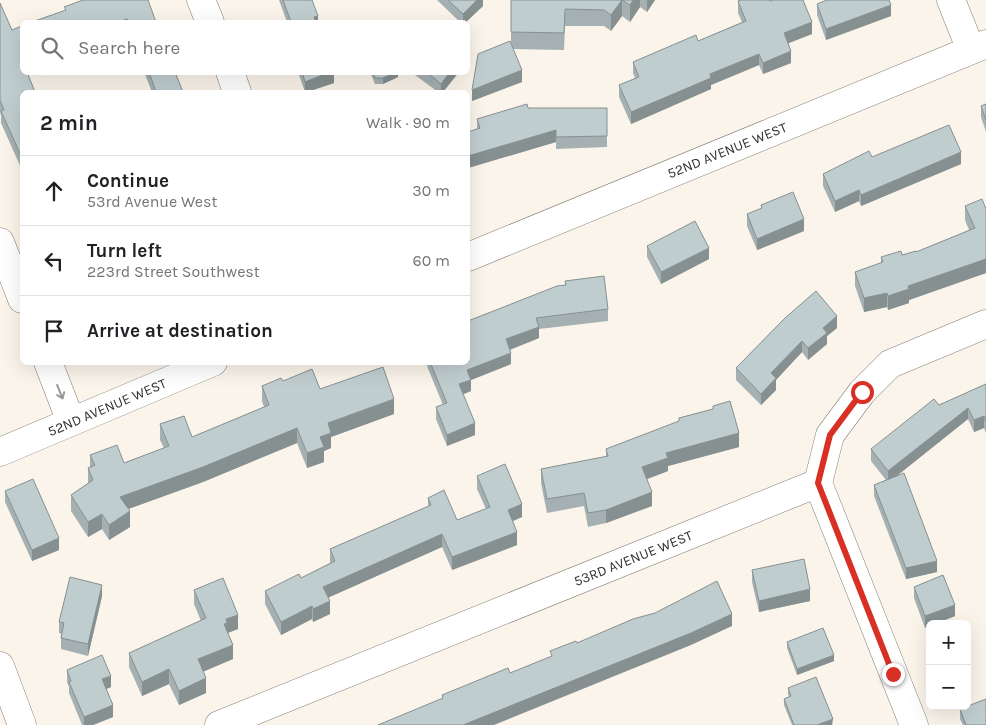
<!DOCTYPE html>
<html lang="en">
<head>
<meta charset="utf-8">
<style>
	:root { --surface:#fff; --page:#f2f2f2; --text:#202124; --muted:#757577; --line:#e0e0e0 }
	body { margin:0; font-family:Karla,sans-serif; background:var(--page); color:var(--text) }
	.controls { position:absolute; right:15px; bottom:15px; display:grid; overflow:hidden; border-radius:8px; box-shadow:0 5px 20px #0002 }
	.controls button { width:45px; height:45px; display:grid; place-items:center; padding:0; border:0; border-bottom:1px solid var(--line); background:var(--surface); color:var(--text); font:25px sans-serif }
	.stop { position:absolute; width:15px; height:15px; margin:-11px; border:4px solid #d93025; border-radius:50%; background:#fff }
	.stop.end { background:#d93025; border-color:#fff; box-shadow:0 1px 5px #0008 }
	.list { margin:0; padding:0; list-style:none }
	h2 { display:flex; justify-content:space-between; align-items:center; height:65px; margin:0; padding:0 20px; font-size:21px }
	h2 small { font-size:16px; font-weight:400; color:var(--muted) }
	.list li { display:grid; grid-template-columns:32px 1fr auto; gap:15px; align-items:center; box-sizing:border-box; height:70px; padding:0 20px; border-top:1px solid var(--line) }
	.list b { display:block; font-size:19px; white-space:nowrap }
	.list p { margin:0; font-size:16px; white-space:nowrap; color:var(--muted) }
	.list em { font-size:16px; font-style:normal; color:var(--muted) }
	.icon { flex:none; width:28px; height:28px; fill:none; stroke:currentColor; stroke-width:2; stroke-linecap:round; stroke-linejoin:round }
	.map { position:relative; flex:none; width:986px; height:725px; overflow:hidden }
	.search { position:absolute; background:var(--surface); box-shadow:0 5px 20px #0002; left:20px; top:20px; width:450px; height:55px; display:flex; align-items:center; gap:12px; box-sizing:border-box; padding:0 18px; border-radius:8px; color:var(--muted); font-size:19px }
	.panel { position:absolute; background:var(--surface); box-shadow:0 5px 20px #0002; left:20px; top:90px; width:450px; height:275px; border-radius:8px }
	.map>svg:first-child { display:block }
</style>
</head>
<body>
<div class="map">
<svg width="986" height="725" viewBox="0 0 986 725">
	<rect width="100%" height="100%" fill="#fbf4ea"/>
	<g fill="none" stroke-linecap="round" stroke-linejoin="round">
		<defs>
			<path id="minor" d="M201,0l9,22
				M951,0l20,50
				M230,72l7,20
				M0,242l22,57
				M468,257l518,-213
				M48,362l23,60
				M0,452l213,-90
				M818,483l96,242
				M0,666l22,59
				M219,725l599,-242 12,-48 32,-43 28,-28 96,-40"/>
		</defs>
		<use href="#minor" stroke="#847d74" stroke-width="29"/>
		<use href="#minor" stroke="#fff" stroke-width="28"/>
	</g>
	<path fill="#a5b0b2" d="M279,0h33l6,22h-31z
		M437,0h46v6l-17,16h-6z
		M511,0h144l-8,12 -7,-5 -10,15 -8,-6 -11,15 -7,-5h-39l-1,24 -51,-1 9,33 -50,19 39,-57z
		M738,1h32l42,33 -24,9 3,20 -28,11 -4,-9 -48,20v4l-80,35 -12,-27v-12l16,-7 -2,-5v-11l65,-21 44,-19 -4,-9z
		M0,3l12,27 10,62v78l-21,-47v-7l-1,-4z
		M817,4l74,12 -65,24 -9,-25z
		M144,72h31l8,20h-31z
		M298,72h36v11l-27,9h-2z
		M370,72h28v5l-15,7h-8z
		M415,72h44l-16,20h-5l-23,-17z
		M986,104v28l-5,-15v-11z
		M528,108h79v39l-51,2v-7l-88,26v-36l9,-3v-10z
		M872,157l89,7 -100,42 -2,-5 -24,11 -12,-26v-12z
		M761,205l43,26 -47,19 -10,-24v-12l14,-5z
		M965,206l21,3v64l-77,27v3l-21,7 -1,-3 -23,5 -9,-26v-14l26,-9v-6l21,-2 14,-3 53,-22 -4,-10z
		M647,246l62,13 -48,25 -14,-27z
		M565,281l43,28v12l-69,8v9l-29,12 1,14 -40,16v11l-8,3 12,41 -28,11 -11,-27v-12l7,-2 -16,-39v-4h41l97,-77z
		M785,318l52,10 -10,8v8l-19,16 -6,-8 -26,28v10l-15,15 -25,-25v-12z
		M283,381l37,8 74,25 -63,23v11l-7,3v11l-17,6 -10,-25 -94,39 -75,27 2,18 -21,13 -7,-11 -14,8 -17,-26v-16l17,-12v-15l2,-1v-12l34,8 40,-15 -4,-8v-16l32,13 72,-30 -2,-6v-15z
		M986,384v49l-2,-5 -10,4 -6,-13 -72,57 41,96 -31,7 -32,-83v-11l12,-5 -15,-19v-12l68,-44z
		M713,406l26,41 -71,19v5l-21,8 5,27 -46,17 -18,4 -4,-21 -37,7 -6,-30v-14l65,-12v-8l73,-27v-4l34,-9z
		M477,476l45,41 -9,4 4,24 -65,25 -10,-23 -113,50 1,17 -17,8 -1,-3 -31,16 -16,-31v-13l36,-13 29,-15v-14l98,-42v-9l29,22 29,-11 -9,-20z
		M5,491l54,59 -27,11 -27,-59z
		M752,570l58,31 -51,11 -7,-30z
		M914,587l41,29 -20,8h-5l-5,4 -11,-30z
		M194,590l44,39 -10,4 5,26 -30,12 3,22 -27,12 -10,-21 -27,12 -13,-29v-14l72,-32 -7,-17z
		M102,596l-14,60 -27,-7v-11l1,-4 -3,-1v-11z
		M787,642l47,19 -37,14 -10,-27z
		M67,670l44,17 -5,2 7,28 -20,8h-11l-13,-32v-6l-2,-5z
		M788,688l45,37h-41l-8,-20v-6l5,-2 -1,-3z
		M960,709l26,16h-23l-3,-6z"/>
	<path fill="#869091" d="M477,0h6v6l-17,16h-3v-8z
		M622,0v16l-11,15v-16z
		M633,0h7v7l-10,15v-17z
		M647,0h8l-8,12z
		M891,5v11l-65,24v-11z
		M318,16v6h-4v-5z
		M127,19v3h-9z
		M812,22v12l-28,11v-12z
		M791,51v12l-28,11v-11z
		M759,54v11l-48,20v4l-80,35v-12l79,-38z
		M522,70v12l-50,19v-11z
		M330,72h4v11l-27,9h-2v-10z
		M396,72h2v5l-15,7v-6z
		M450,72h9l-16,20h-2v-8z
		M556,130v12l-88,26v-12z
		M961,152v12l-100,42v-11z
		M859,190v11l-24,11v-11z
		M804,219v12l-47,19v-11z
		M709,248v11l-48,25v-12z
		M986,259v14l-77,27v3l-21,7v-14l20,-10z
		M887,293v14l-23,5v-14z
		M837,316v12l-10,8v8l-19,16v-12l15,-20z
		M539,327v11l-33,13v-12z
		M802,341v11l-26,28v10l-15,15v-11l10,-21z
		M511,353v11l-40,16v11l-12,5v-12l8,-14z
		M394,399v15l-63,23v11l-7,3v11l-17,6v-15l13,-16 8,-14z
		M968,408v11l-80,64v-12z
		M984,416v12l-10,4v-12z
		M475,423v12l-28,11v-11z
		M297,428v15l-94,39 -83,30v-15z
		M739,433v14l-71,19v5l-26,10v-14l24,-14z
		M652,492v14l-46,17v-13z
		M522,504v13l-14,6v-13z
		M130,511v16l-21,13v-15z
		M102,514v15l-14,8v-15z
		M517,532v13l-65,25v-13z
		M442,534v13l-119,53v-13z
		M59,538v12l-27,11v-11z
		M937,561v11l-31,7v-11z
		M102,585v11l-14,60v-12z
		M810,589v12l-51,11v-11z
		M330,601v13l-17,8v-13z
		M955,605v11l-20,8h-5v2l-5,2v-12z
		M312,606v13l-31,16v-13z
		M732,614v12l-41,19 -197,80h-31z
		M238,615v14l-11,4 -3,-9 2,-5z
		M233,645v14l-35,15v-15z
		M834,655v6l-37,14v-6z
		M169,669v15l-27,12v-14z
		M111,676v11l-9,4v-12z
		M206,678v15l-27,12v-14z
		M113,705v12l-20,8h-9v-8z
		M833,719l-1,6h-15z"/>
	<path fill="#c0cdcf" stroke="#869091" d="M83,0h65l8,22h-27l-2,-3 -9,3h-86l34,-12 -2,-3z
		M283,0h29l6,16 -4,1 2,5h-25z
		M448,0h29l-14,14z
		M511,0h111l-11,15 -7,-5 -39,-1 -1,24 -53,-1z
		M622,0h11l-3,5z
		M741,0h28l1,1 3,-1h30l9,22 -28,11 7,18 -28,12 -4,-9 -49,20 1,4 -80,34 -12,-27 20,-8 -6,-15 63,-27 2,6 48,-20 -8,-20z
		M827,0h62l2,5 -65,24 -9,-25z
		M0,3l12,27 10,-4v46h5l8,20h-13v66l-21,-47 3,-1 -4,-10z
		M510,41l12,29 -50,20 6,-36z
		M149,72h26l8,20h-27z
		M302,72h28l-25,10z
		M373,72h23l-13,6h-8z
		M427,72h23l-9,12z
		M527,104l1,4h79v28l-51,1v-7l-88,26v-24l12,-4 -3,-9z
		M986,104v16l-5,-14z
		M949,125l12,27 -100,43 -2,-5 -24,11 -12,-27 46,-23 3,6z
		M793,192l11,27 -47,20 -10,-25 15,-6 -1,-3z
		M982,199l4,10v50l-78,27 1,3 -21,7 -1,-3 -23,5 -9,-26 28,-10 -2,-5 20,-6 1,4 14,-4v1l59,-24 -10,-22z
		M695,221l14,27 -48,24 -14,-26z
		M604,276l4,33 -72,9 3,9 -33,12 5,14 -44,17 4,10 -12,4 16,39 -28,12 -11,-28 11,-4 -17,-41h38v-41l89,-35 9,-1 -1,-4z
		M816,291l21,25 -14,12 4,5 -19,15 -6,-7 -31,32 5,5 -15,16 -25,-26 49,-50z
		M383,367l11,32 -66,24 3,10 -11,4 4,10 -17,6 -10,-25 -94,39 -83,30 10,14 -21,14 -7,-11 -14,8 -17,-27 22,-15 -5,-12 7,-3 -5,-10 27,-10 7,18 45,-17 -9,-22 24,-8 8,21 77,-32 -7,-19 19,-8 2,3 29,-12 8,20z
		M986,384v37l-2,-5 -10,4 -6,-12 -80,63 -17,-22 63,-50 5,6z
		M730,401l9,32 -73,20 2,5 -26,9 10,25 -46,18 -18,3 -4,-20 -37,6 -6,-30 67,-13 -2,-7 73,-28v-3l34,-9v-3z
		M505,464l17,40 -14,6 9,22 -65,25 -10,-23 -119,53 7,14 -17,8 -1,-3 -31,16 -16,-31 34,-17 2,4 34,-17 -5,-12 101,-44 -3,-7 16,-8 13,30 33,-13 -13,-31z
		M904,473l33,88 -31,7 -32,-83z
		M33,479l26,59 -27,12 -27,-59z
		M804,559l6,30 -51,12 -7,-31z
		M943,575l12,30 -30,11 -11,-29z
		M70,577l32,8 -14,59 -27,-6 3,-15 -5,-1z
		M223,578l15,37 -12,4 1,4 -3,1 9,21 -35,14 8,19 -27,13 -10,-22 -27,13 -13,-29 77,-35 -12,-28z
		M717,581l15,33 -41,19 -228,92h-85l65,-27 -1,-3 66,-27 2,5 42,-17 -2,-5 26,-10 1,2 56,-24 22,-6z
		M823,628l11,27 -37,14 -10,-27z
		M102,655l9,21 -9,3 11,26 -29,12 -15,-35 2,-1 -4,-11z
		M816,677l17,42 -16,6h-23l-10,-26 7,-3 -3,-8z
		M986,699v26h-20l-6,-16z"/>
	<defs><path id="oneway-shaft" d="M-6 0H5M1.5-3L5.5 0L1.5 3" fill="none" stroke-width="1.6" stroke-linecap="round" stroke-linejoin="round" transform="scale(1.25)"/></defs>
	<use stroke="#9a9896" href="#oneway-shaft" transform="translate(60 392) rotate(68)"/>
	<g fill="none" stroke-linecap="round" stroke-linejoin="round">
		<path stroke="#d93025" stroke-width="6" d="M862,392l-32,43 -12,48 75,191"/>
	</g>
	<g text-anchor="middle" stroke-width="4" stroke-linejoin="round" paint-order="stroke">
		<g font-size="14" fill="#34312d" stroke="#fff">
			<text transform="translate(727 150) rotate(-22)" y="5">52ND AVENUE WEST</text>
			<text transform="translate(107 407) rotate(-23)" y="5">52ND AVENUE WEST</text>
			<text transform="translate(633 558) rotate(-22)" y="5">53RD AVENUE WEST</text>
		</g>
	</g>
</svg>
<div class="controls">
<button>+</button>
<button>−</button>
</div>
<div class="stop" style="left:862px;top:392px"></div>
<div class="stop end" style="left:893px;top:674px"></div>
<div class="search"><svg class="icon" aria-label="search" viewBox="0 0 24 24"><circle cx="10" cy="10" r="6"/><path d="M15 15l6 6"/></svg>Search here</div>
<section class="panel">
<h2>2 min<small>Walk · 90 m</small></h2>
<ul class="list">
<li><svg class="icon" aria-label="ahead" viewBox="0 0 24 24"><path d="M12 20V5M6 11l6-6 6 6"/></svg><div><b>Continue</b><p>53rd Avenue West</p></div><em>30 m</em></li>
<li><svg class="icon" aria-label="left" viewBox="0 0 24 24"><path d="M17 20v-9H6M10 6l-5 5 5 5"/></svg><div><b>Turn left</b><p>223rd Street Southwest</p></div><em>60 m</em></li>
<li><svg class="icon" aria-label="arrive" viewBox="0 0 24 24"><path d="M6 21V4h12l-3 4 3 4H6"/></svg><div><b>Arrive at destination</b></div></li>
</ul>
</section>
</div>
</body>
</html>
